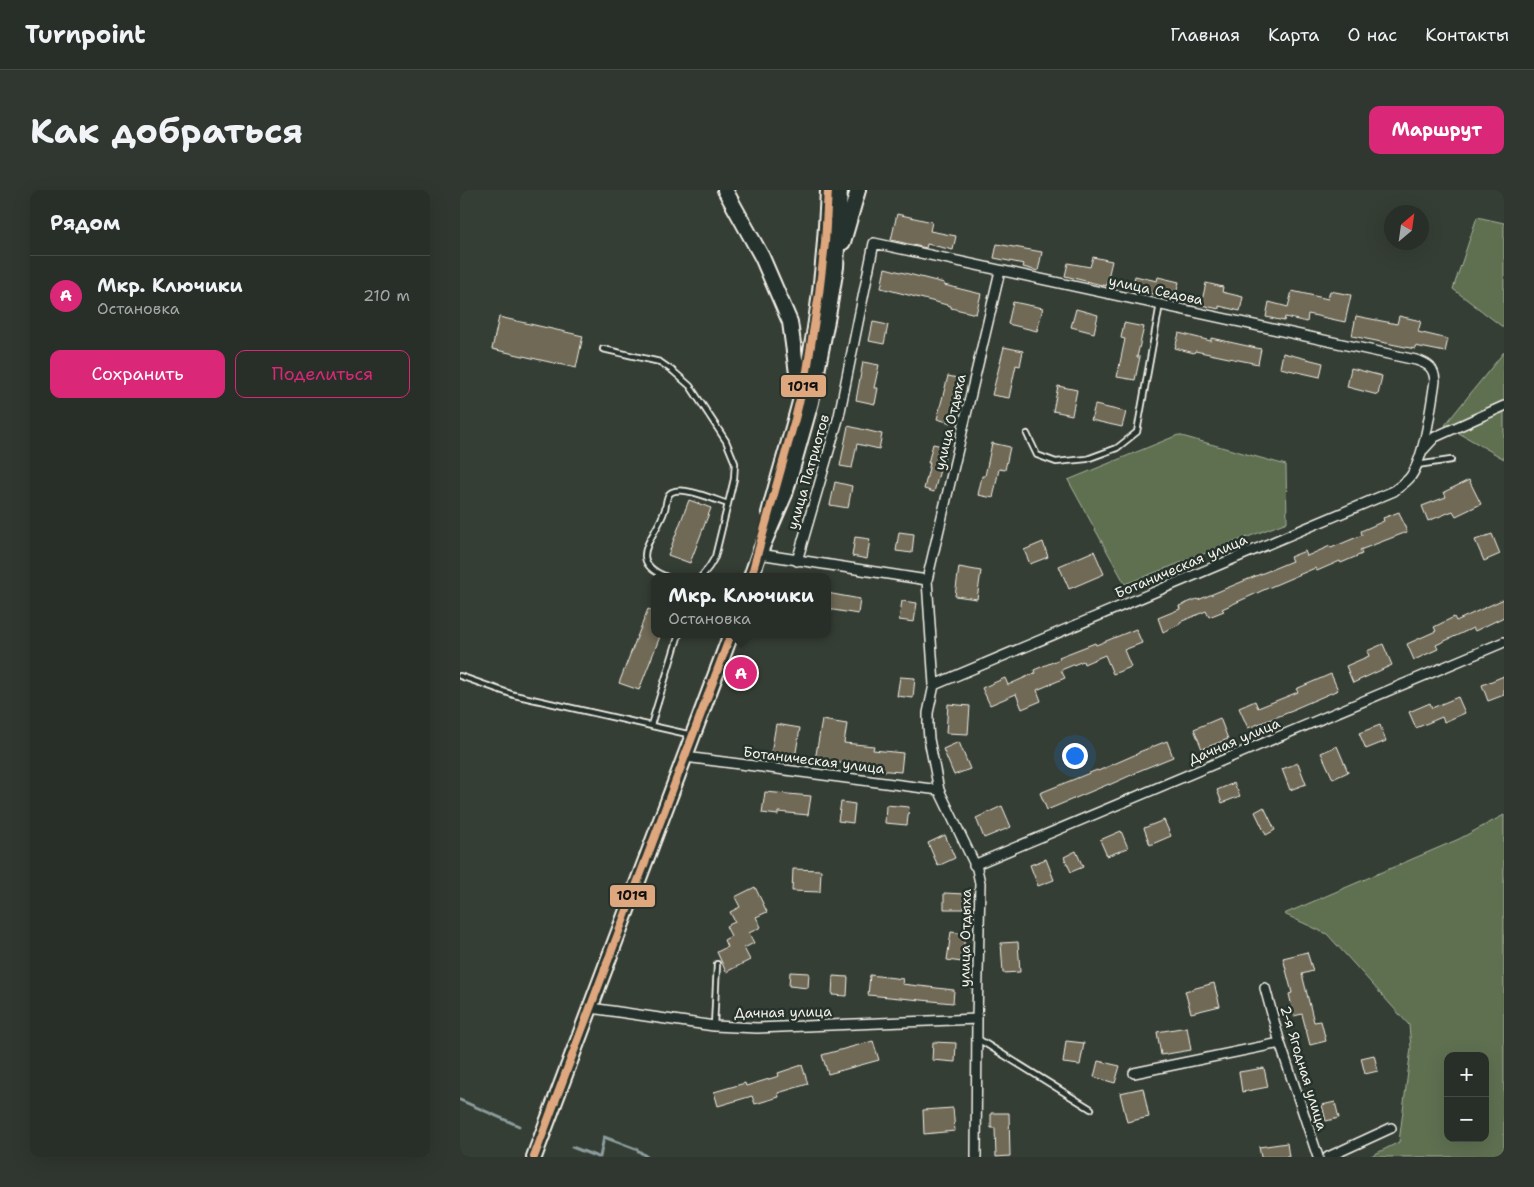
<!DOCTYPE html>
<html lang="ru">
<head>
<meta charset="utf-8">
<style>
	:root { --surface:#282e28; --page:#303630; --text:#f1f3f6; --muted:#a5a8a8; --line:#444a45; --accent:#db2777 }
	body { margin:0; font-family:"Shantell Sans",sans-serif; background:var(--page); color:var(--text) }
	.controls { position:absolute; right:15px; bottom:15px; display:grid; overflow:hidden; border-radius:10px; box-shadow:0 5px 20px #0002 }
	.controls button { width:45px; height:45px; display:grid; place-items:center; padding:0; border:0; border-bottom:1px solid var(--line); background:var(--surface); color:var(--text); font:25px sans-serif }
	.compass { position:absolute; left:924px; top:15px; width:45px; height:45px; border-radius:50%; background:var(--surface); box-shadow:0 5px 20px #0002; rotate:29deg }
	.you { position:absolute; left:614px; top:565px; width:18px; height:18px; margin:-12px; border:4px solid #fff; border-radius:50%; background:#1a73e8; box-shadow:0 0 0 8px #1a73e833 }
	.badge { display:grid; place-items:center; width:32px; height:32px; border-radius:50%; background:var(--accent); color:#fff; font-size:16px; font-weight:700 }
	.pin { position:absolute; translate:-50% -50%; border:2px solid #fff; box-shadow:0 1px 5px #0006 }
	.popup { position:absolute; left:191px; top:383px; width:180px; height:65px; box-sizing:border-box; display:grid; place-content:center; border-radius:10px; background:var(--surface); filter:drop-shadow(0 1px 4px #0005); font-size:16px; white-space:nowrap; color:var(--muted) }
	.popup b { font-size:19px; color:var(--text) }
	.popup::after { content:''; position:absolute; left:50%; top:100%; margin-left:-10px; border:10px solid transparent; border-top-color:var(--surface) }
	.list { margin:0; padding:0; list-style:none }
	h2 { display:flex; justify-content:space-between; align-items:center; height:65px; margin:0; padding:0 20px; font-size:21px }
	h2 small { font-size:16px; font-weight:400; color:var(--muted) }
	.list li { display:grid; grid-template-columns:32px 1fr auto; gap:15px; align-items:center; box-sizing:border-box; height:80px; padding:0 20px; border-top:1px solid var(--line) }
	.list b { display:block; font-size:19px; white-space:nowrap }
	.list p { margin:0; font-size:16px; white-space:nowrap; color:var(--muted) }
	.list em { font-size:16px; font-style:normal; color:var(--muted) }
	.actions { display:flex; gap:10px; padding:15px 20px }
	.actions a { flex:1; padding:11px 0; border:1px solid var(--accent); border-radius:10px; text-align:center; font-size:18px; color:var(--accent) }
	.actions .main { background:var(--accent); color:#fff }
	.map { position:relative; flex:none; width:1044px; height:967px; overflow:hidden; border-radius:10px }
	header { display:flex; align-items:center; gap:30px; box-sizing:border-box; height:70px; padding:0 25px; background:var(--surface); border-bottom:1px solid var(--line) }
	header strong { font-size:24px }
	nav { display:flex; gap:28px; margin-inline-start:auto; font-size:18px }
	.intro { display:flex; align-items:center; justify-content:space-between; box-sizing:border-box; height:120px; padding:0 30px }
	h1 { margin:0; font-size:35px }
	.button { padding:12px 22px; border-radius:10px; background:var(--accent); color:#fff; font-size:18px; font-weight:700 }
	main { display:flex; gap:30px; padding:0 30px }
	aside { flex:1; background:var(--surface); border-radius:10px; box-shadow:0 5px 20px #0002 }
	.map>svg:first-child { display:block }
</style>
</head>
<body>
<header>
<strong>Turnpoint</strong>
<nav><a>Главная</a><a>Карта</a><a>О нас</a><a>Контакты</a></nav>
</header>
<div class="intro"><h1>Как добраться</h1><a class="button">Маршрут</a></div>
<main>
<aside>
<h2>Рядом<small></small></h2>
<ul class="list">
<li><span class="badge">A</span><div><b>Мкр. Ключики</b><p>Остановка</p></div><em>210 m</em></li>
</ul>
<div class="actions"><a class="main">Сохранить</a><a>Поделиться</a></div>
</aside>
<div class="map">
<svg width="1044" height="967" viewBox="0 0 1044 967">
	<rect width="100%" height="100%" fill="#353e35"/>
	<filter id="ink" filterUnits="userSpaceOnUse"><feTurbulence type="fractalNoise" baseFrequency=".02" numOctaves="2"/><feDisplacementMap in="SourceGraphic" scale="10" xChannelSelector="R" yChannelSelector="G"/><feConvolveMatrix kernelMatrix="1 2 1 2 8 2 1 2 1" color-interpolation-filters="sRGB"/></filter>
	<g filter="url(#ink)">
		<path fill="#5e6f51" stroke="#a9b09c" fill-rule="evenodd" d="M1017,27l27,6v105l-51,-39z
			M1044,162v107l-59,-34z
			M718,245l108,30 1,57 -162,62 -57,-104z
			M1044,625v342h-135l30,-15 12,-94 -2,-23 -82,-91 -43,-20 175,-75zM988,866h37v82h-37z"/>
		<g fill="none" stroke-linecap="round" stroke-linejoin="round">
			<path stroke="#8c9d9e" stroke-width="3" d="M0,910l59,26
				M112,957l26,10
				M140,967l4,-20 32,12 11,8"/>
		</g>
		<path fill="#6f6957" stroke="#f4f1e8" d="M437,24l35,8 -2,9 26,5 -3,14 -26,-6 -1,4 -35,-8z
			M537,54l45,8 -4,19 -15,-4 1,-3 -30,-6z
			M633,67l19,4 -6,25 -41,-10 3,-13 22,4z
			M425,78l59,15v2l37,9 -5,20 -25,-6v-2l-70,-18z
			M675,86l22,5 1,-4 21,5 -4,16 -43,-8z
			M746,93l17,4 -1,5 21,5 -3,14 -21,-5v3l-18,-4z
			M832,101l36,8 2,-8 21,4 -6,27 -37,-8 -1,8 -22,-5 -1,4 -18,-4 3,-15 19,5z
			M553,112l30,6 -6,23 -29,-7z
			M616,119l22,6 -4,18 -23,-6z
			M896,126l41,8 2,-8 22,5 -3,11 30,7 -3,13 -30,-6v3l-63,-13z
			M39,127l84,19 -7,32 -84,-19z
			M413,132l15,3 -4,19 -15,-3z
			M664,133l20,4 -7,30h3l-5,23 -18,-3 8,-38 -4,-1z
			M719,143l32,8v-3l50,11 -3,15 -63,-13 -1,2 -19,-5z
			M544,157l19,4 -3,15 -4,-1 -7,33 -17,-3z
			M823,163l40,10 -3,14 -40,-9z
			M403,172l16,3 -5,23h4l-3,16 -19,-4z
			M891,178l31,8 -4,19 -31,-8z
			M488,186l14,3 -11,44 -14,-4z
			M598,196l19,4 -5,25 -19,-4z
			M635,215l31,7 -4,15 -31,-7z
			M388,236l34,8 -3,15 -22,-5 -5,24 -12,-2z
			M532,253l18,4 -5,23 -6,-1 -6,29 -15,-3 4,-19h3z
			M473,254l14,3 -4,19h-2l-7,26 -10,-3 6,-26h-2z
			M1009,290l12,24 -25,12 -3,-5 -25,10 -6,-15 24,-9 -2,-5z
			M375,292l17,4 -4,22 -18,-3z
			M229,310l22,8 -21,55 -22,-8z
			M939,322l8,20 -47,18 2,4 -21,9 -1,-2 -23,10 -2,-3 -47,20 -46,21 2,2 -15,6 -3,-6 -26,11v2l-17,8 -5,-14 22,-9 -1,-3 18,-7 1,1 94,-39 -2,-4 15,-6 2,5 23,-10 1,2 31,-13 -1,-4 23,-10 -1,-3z
			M439,342l15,2 -2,19 -16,-2z
			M1032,344l8,20 -16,7 -9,-21z
			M395,347l15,2 -3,20 -15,-3z
			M583,352l5,15 -18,7 -6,-14z
			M634,361l10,23 -35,15 -10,-23z
			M499,377l22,4 -4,28 -22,-3z
			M367,403l33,6 -2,15 -31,-5z
			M1044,409v18l-29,14 -2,-3 -37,17 2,4 -24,11 -7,-16 29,-13 -2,-4 20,-10 2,4z
			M442,411l15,2 -3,19 -15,-2z
			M188,419l7,3v22h6l-22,56 -20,-7z
			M676,439l6,14 -18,7 7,17 -18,7 -8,-19 -21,9 -1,-3 -22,9 4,8 -28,12 4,11 -19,8 -6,-15 -26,11 -8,-17 23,-10 3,7 27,-12 -1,-3 26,-11 -1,-2 36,-14 1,2z
			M923,454l9,21 -39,18 -7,-17 23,-10 -2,-5z
			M871,484l7,16 -44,19 1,1 -47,18 -9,-20 16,-7 3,7 40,-16 -2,-3z
			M1044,486v19l-16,6 -6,-16z
			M440,487l15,1 -2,20 -16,-2z
			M998,507l7,16 -21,9 -2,-5 -26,11 -7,-16 21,-9 2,5z
			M488,514l22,2 -2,28 -22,-1z
			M760,528l8,21 -26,10 -8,-20z
			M362,530l25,4 -3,19 30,3 -1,4 30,3 -2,19 -25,-2v-3l-61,-7z
			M316,534l24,4 -5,30 -24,-4z
			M920,535l6,16 -20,8 -7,-16z
			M707,551l6,16 -37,15v1l-27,12v-1l-62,26 -7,-17 57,-23 1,1 41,-18v-1z
			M499,552l11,27 -16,6 -11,-26z
			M877,556l11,26 -15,7 -12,-26z
			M838,573l8,21 -16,6 -8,-21z
			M774,593l6,13 -18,7 -5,-13z
			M305,602l46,4 -3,19 -30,-3v3l-16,-2z
			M381,612l14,2 -2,19 -15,-2z
			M426,615l23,2 -2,18 -22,-2z
			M542,616l9,21 -27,11 -8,-20z
			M804,617l11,23 -9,5 -11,-23z
			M704,630l7,16 -21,9 -6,-17z
			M661,641l7,17 -21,8 -7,-16z
			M485,645l10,23 -17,8 -10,-23z
			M616,661l7,16 -12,5 -7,-15z
			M586,669l8,21 -16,6 -8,-21z
			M333,679l28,1 -1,22 -28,-1z
			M295,697l12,25 -11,5 5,10 -12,6 5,10 -10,5 6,12 -24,12 -9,-20 10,-5 -3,-7 7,-4 -5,-10 9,-4 -5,-10 10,-5 -5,-10z
			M484,703l21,1 -1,15h-20z
			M491,742l14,2 -3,28 -15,-2z
			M558,752l2,30 -17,1 -2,-30z
			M847,762l6,19 -11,3 12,48 7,-1 5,20 -16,4 -8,-31 -8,2 -5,-22 3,-1 -9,-35z
			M330,782l19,1 -1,15 -19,-2z
			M410,785l33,4 -1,5 52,6 -1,13 -85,-8z
			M373,786l15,1 -1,19 -15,-1z
			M754,793l6,23 -29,7 -6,-22z
			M727,837l4,23 -30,5 -4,-23z
			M413,851l6,19 -51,14 -6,-19z
			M606,851l18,2 -4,22 -17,-2z
			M473,852l23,1 -1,19 -23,-2z
			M914,865l4,16 -13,3 -4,-16z
			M638,871l22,5 -5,17 -21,-6z
			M342,875l6,19 -30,9 1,4 -24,7 -3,-8 -34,10 -4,-14 31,-9 1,3 33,-10 -1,-3z
			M804,878l4,19 -26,5 -3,-20z
			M683,898l6,29 -22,5 -7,-29z
			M875,912l4,16 -13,3 -4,-16z
			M493,918l2,23 -31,3 -1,-24z
			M531,923h18l1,43 -14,1 -1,-29h-4z
			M827,953l2,14h-28l-2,-10z"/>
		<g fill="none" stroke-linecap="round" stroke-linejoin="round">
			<defs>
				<path id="lane" d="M143,159l57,13 13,9 17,15 36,55 9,22 -1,16 -19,78 -6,10 -8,10
					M567,244l10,21 19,7 31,-3 30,-11 20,-16 23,-128
					M957,275l34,-5
					M207,387c-43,-16 -11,-40 -3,-65 3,-6 1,-17 8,-20 12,-6 43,8 56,12
					M0,486l54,19 178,40
					M191,535l28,-91
					M254,836l3,-62
					M518,849l113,70"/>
				<path id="street" d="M963,260l12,-13 69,-31
					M299,364l168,26
					M337,371l42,-145 35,-173 542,117c13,4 18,8 19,21 -4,25 -10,75 -24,95 -4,6 -11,10 -17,15l-460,194
					M225,567l254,33
					M514,675l530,-223
					M805,798l15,55 38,114
					M131,818l123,18 43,2 220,-9
					M674,883l146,-30
					M516,967l1,-138 3,-136 -3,-14 -38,-79 -10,-51 -1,-13v-13l6,-28 -7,-105 73,-309
					M868,967l63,-29"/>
				<path id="primary" d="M265,0l37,67 28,65 9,66
					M383,52l15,-52
					M309,323c10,-39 22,-76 32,-115 17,-68 24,-138 27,-208
					M291,387l8,-23 26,-60 26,-92 18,-92 7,-43 4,-77
					M74,967l197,-523"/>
			</defs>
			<use href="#lane" stroke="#f4f1e8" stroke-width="8"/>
			<use href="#street" stroke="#f4f1e8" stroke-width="12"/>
			<use href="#primary" stroke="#f4f1e8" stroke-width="18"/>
			<use href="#lane" stroke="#26332d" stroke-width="4.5"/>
			<use href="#street" stroke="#26332d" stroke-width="9"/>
			<use href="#primary" stroke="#26332d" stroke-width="14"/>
			<defs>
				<path id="bus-1" d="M291,387l44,-158 12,-48 12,-77 6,-51 3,-53
					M74,967l197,-523"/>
			</defs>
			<use href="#bus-1" stroke="#26332d" stroke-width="11"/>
			<use href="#bus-1" stroke="#dfa77e" stroke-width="8"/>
		</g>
	</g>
	<g text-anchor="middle" stroke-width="5" stroke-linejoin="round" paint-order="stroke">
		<g font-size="14" fill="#f4f1e8" stroke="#26332d">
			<text transform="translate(696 100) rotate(12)" y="5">улица Седова</text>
			<text transform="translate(490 232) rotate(-77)" y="5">улица Отдыха</text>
			<text transform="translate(348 282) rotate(-74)" y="5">улица Патриотов</text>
			<text transform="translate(721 376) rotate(-23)" y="5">Ботаническая улица</text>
			<text transform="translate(774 551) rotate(-23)" y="5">Дачная улица</text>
			<text transform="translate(354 570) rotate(7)" y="5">Ботаническая улица</text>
			<text transform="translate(505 748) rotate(-89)" y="5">улица Отдыха</text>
			<text transform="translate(323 822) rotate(-1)" y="5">Дачная улица</text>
			<text transform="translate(844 878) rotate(73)" y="5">2-я Ягодная улица</text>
		</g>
	</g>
	<g stroke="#26332d" stroke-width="2">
		<rect x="320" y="184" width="47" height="24" rx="5" fill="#dfa77e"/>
		<rect x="149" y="694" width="47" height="24" rx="5" fill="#dfa77e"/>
	</g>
	<g font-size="14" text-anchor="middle" font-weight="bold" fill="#111">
		<text x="343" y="201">1019</text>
		<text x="172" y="710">1019</text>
	</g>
</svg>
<div class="controls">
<button>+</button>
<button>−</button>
</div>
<svg class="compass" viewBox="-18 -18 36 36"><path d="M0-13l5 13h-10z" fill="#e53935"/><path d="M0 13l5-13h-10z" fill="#a5a8a8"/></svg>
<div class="you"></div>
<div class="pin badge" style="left:281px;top:483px">A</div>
<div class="popup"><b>Мкр. Ключики</b>Остановка</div>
</div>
</main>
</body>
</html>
